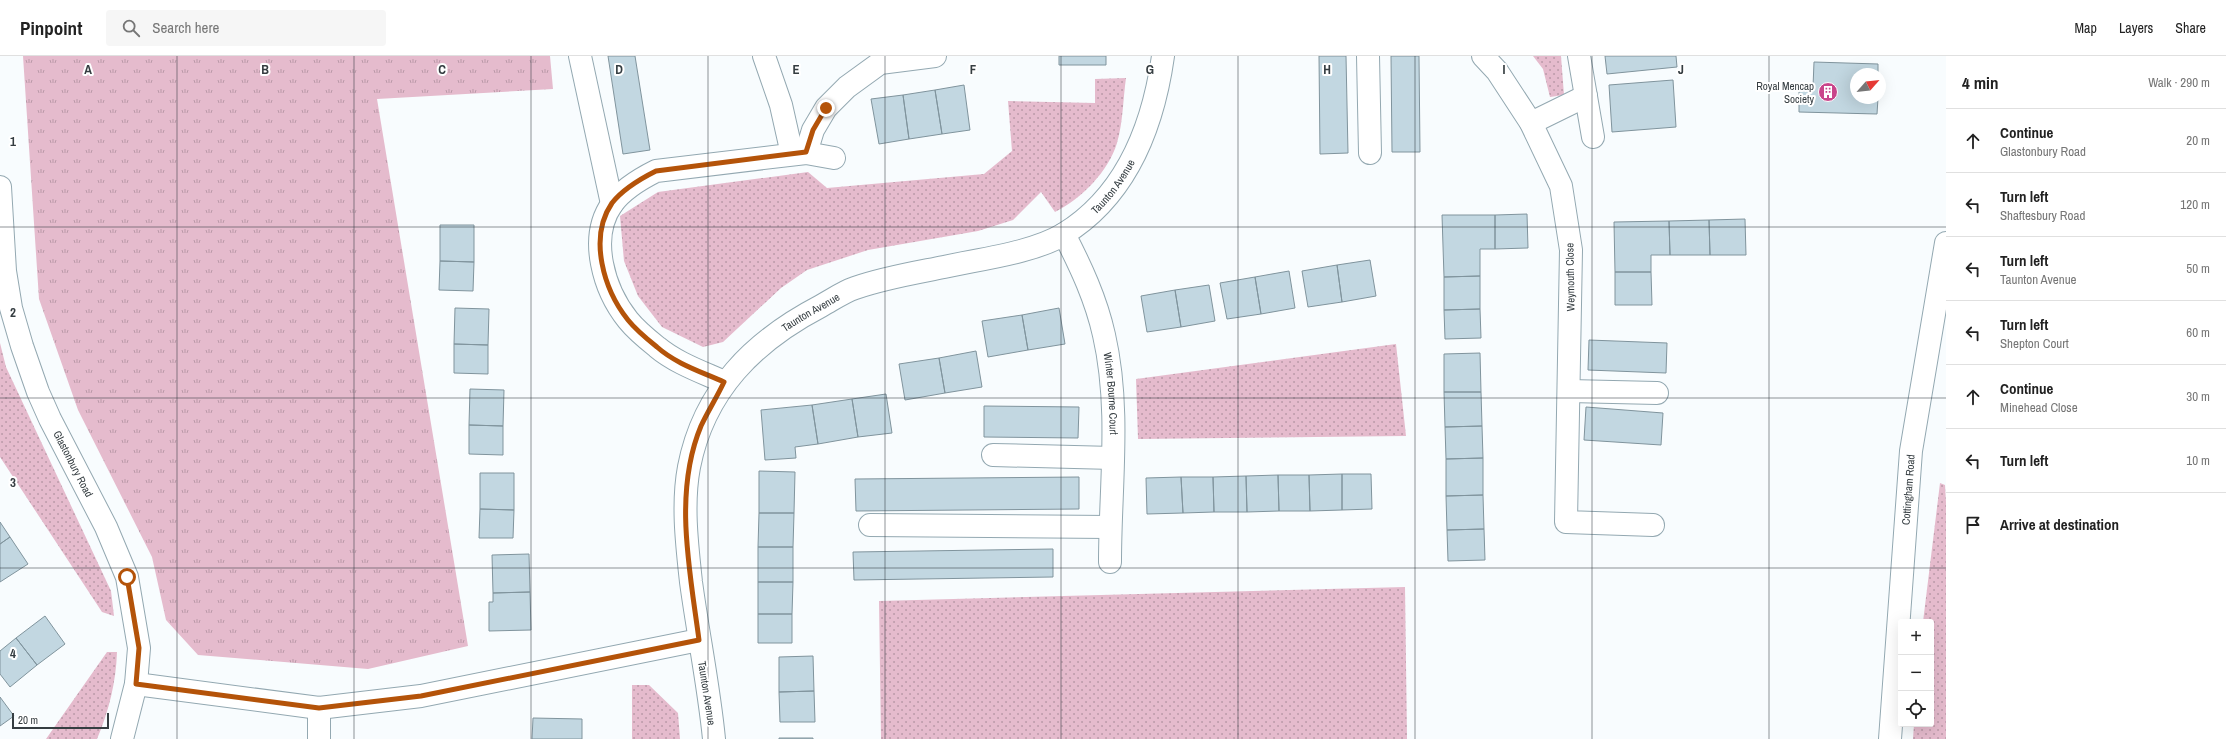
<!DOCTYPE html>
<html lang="en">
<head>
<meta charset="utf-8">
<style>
	:root { --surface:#fff; --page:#f6f6f6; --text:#222; --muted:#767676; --line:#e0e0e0 }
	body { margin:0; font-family:"Archivo Narrow",sans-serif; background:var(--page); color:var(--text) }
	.controls { position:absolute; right:12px; bottom:12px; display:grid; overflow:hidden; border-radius:4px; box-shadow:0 4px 16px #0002 }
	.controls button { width:36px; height:36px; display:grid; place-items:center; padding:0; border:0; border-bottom:1px solid var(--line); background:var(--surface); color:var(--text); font:20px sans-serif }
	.compass { position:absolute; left:1850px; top:12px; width:36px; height:36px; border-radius:50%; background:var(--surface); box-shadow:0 4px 16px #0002; rotate:63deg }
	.scale { position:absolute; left:12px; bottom:10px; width:97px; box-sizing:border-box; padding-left:4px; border:2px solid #353d41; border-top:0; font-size:11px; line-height:14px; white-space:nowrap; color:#353d41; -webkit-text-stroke:3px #fff; paint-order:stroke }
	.stop { position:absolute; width:12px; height:12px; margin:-9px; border:3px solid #b45309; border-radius:50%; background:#fff }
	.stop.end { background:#b45309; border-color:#fff; box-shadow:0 1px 4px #0008 }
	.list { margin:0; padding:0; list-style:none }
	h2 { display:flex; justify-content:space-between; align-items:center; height:52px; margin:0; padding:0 16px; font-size:17px }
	h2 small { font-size:13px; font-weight:400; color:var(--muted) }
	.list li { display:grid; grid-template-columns:26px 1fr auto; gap:12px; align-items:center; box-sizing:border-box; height:64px; padding:0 16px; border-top:1px solid var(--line) }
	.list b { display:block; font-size:15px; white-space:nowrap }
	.list p { margin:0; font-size:13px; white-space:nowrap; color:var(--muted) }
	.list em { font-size:13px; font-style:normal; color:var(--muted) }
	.icon { flex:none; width:22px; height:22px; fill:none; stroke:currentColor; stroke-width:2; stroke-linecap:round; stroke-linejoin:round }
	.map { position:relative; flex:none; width:1946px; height:683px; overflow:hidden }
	header { display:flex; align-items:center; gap:24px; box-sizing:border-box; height:56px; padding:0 20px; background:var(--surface); border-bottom:1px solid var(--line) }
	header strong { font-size:19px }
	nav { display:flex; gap:22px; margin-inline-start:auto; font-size:14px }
	.search { width:280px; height:36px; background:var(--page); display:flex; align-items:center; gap:10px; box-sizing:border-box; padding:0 14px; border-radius:4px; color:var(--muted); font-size:15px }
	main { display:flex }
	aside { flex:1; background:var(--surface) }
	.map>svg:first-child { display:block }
</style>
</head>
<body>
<header>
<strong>Pinpoint</strong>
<div class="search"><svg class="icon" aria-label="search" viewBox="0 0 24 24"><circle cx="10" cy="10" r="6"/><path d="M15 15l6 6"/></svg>Search here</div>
<nav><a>Map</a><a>Layers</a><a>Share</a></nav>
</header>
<main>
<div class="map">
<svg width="1946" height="683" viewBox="0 0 1946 683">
	<defs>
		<pattern id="grass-dots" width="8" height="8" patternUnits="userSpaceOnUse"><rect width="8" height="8" fill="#e5bbcd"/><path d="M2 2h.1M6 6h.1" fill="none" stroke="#ba99a8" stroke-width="1.8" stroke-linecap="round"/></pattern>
		<pattern id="park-tufts" width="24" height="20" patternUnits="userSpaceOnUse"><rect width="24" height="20" fill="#e5bbcd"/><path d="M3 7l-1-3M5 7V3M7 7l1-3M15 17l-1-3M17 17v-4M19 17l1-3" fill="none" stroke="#ba99a8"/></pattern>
	</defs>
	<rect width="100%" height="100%" fill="#f8fcfe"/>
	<path fill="url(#grass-dots)" d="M1533,0h28l3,39 -14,2 -7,-28z
		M1126,22c-3,21 -3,45 -9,65 -9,29 -35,55 -62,69l-14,-20 -28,28 -35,11 -110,19 -61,20 -26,18 -58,54 -20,5 -41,-20 -24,-31 -14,-35 -4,-45 38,-24 150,-20 19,16 157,-14 28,-23 -4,-50 87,2v-24z
		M0,287l6,24 105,224 3,25 -12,-4 -102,-155z
		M1396,288l10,92 -268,3 -2,-60z
		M1940,427l5,2 1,17v237h-33l1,-15h17v-102h-8z
		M1405,531l2,152h-526l-2,-138z
		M107,596h10c-1,30 -8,59 -20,87h-51z
		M632,629h17l29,28 2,26h-48z"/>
	<path fill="url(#park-tufts)" d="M23,0h527l3,33 -176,10 91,547 -100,23 -170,-14 -32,-35 -14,-63 -74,-147 -39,-111z"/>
	<path fill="#c2d7e1" stroke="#80949d" d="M608,0h27l15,94 -27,4z
		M1059,0h47v9h-47z
		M1319,0h27l2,97 -28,1z
		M1391,0h28l1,96h-28z
		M1605,0h71l1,11 -70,7z
		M1814,6l64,2v10h-22v24h22l-1,16 -78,-2v-26l14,1z
		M1673,24l3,47 -64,5 -3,-47z
		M964,29l6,45 -28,4 -7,-44z
		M935,34l7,44 -33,5 -6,-44z
		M903,39l6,44 -30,5 -8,-45z
		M1527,158l1,34 -33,1v-34z
		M1442,159h53v34h-15v27l-36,1z
		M1745,163l1,36h-36l-1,-35z
		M1709,164l1,35h-40l-1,-34z
		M1669,165l1,34h-19v17h-36l-1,-50z
		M440,169h34v37l-34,-1z
		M1370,204l6,36 -34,6 -5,-37z
		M440,205l34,1 -1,29 -34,-1z
		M1337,209l5,37 -34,5 -6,-36z
		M1289,215l6,37 -34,6 -6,-37z
		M1615,216h36l1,33h-37z
		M1480,220v33l-36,1v-33z
		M1255,221l6,37 -34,5 -7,-36z
		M1209,229l6,36 -34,6 -6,-37z
		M1175,234l6,37 -34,5 -6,-36z
		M455,252l34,1 -1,36 -34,-1z
		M1059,252l6,36 -37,6 -6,-35z
		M1480,253l1,29 -36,1 -1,-29z
		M1022,259l6,35 -40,7 -6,-36z
		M1589,284l78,3 -1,30 -78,-3z
		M454,288l34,1v29l-34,-1z
		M976,295l6,36 -37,6 -6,-35z
		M1480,297l1,39h-37v-38z
		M939,302l6,35 -40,7 -6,-36z
		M470,333l34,1 -1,36 -34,-1z
		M1444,336h37l1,34 -37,1z
		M886,338l6,39 -34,4 -6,-38z
		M852,343l6,38 -40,7 -6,-39z
		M812,349l6,39 -23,3 1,11 -31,2 -4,-50z
		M984,350l95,1 -1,31 -94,-1z
		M1586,351l77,6 -2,32 -77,-5z
		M469,369l34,1v29l-34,-1z
		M1482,370l1,32 -37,1 -1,-32z
		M1483,402v37l-37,1v-37z
		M759,415l36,1 -1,41h-35z
		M480,417h34v37l-34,-1z
		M1342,418v36l-32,1 -1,-36z
		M1342,418h29l1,35 -30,1z
		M1278,419l1,36 -32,1 -1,-36z
		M1278,419h31l1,36h-31z
		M1246,420l1,36h-33l-1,-35z
		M1079,421v32l-223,2 -1,-32z
		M1181,421l2,36 -36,1 -1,-36z
		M1181,421h32l1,35 -31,1z
		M1483,439l1,34 -37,1 -1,-34z
		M480,453l34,1 -1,28h-34z
		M759,457h35l-1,34h-35z
		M0,466l10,15 -10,7z
		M1484,473l1,31 -37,1 -1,-31z
		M10,481l18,27 -28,18v-38z
		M758,491h35v35h-35z
		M1053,493v28l-199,3 -1,-28z
		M529,498l1,38 -37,1 -1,-38z
		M758,526h35l-1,32h-34z
		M530,536l1,38 -42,1v-29h4v-9z
		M758,558h34v29h-34z
		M45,560l20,28 -28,21 -21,-27z
		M16,582l21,27 -27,22 -10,-13v-23z
		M813,600l1,35 -35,1v-35z
		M814,635l1,31h-35l-1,-30z
		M0,641l14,19 -14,10z
		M533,662l49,1v20h-50z
		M779,682h34v1h-34z"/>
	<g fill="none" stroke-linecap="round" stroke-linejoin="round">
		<defs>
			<g id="minor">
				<path d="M580,0l32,148"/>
				<path d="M764,0l17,49 11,49"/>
				<path d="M1368,0l2,97"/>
				<path d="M1483,0l14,15 34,52 30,63 10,64 -5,272 87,3"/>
				<path d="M1579,0l14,81"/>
				<path d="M1531,67l55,-27"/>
				<path d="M806,97l7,-23 13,-22 21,-21 33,-24 55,-7"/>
				<path id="s1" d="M0,131l5,84 6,37 11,38 16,46 12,27 56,108 21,50 12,71 -3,36 -14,55"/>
				<path id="s2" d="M1064,178c17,33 32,65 40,101 17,74 6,152 6,227"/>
				<path d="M724,326c-22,-10 -48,-19 -67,-35 -10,-8 -21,-17 -29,-27 -24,-30 -40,-82 -16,-116 11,-15 28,-25 44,-33l150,-18 28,5"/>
				<path d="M1569,335l88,2"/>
				<path d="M993,399l120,3"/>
				<path d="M870,469l240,2"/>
				<path d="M136,628l183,24 102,-12 278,-56"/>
				<path d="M319,652v31"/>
				<path id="s3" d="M714,683c-5,-52 -16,-105 -23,-157 -4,-37 -9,-78 -2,-115 15,-77 65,-126 132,-161 11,-6 22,-14 34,-18 28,-10 59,-15 89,-21 36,-8 89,-14 120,-33 63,-39 89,-107 99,-178"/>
			</g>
			<g id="highway">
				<path id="s4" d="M1890,683l21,-288 35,-208"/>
			</g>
		</defs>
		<use href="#minor" stroke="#93a8b1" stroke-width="24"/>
		<use href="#highway" stroke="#93a8b1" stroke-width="24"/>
		<use href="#minor" stroke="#fff" stroke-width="22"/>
		<use href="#highway" stroke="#fff" stroke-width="22"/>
	</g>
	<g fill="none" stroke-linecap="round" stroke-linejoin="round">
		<path stroke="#b45309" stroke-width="5" d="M127,521l12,71 -3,36 183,24 102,-12 278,-56c-9,-69 -26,-147 2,-214 7,-15 16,-29 23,-44 -22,-10 -48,-18 -67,-35 -10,-8 -21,-17 -29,-27 -24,-30 -40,-82 -16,-117 11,-14 28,-24 44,-32l150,-19 7,-22 13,-22"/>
	</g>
	<path fill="none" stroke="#353d41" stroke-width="1" stroke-opacity="0.55" d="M177,0v683M354,0v683M531,0v683M708,0v683M885,0v683M1061,0v683M1238,0v683M1415,0v683M1592,0v683M1769,0v683M0,171h1946M0,342h1946M0,512h1946"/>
	<defs>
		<symbol id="building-disc" viewBox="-11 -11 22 22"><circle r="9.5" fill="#c9458b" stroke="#fff"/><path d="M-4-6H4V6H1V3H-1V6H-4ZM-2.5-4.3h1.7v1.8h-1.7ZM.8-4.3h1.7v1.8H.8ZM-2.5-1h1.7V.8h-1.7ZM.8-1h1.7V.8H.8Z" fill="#fff"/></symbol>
	</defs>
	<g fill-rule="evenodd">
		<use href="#building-disc" x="1817" y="25" width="22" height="22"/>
	</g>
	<g text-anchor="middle" stroke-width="4" stroke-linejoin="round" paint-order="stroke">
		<g font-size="11" fill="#353d41" stroke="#fff" text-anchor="end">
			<text x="1814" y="34">Royal Mencap<tspan x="1814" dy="13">Society</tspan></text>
		</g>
		<g font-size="11" fill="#353d41" stroke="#fff">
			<text dy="4" stroke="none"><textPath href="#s3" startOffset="814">Taunton Avenue</textPath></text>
			<text transform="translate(1570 221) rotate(-91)" y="4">Weymouth Close</text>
			<text dy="4" stroke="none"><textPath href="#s3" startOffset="478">Taunton Avenue</textPath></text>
			<text dy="4" stroke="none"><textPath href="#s2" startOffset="168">Winter Bourne Court</textPath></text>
			<text dy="4" stroke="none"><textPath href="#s1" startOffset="290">Glastonbury Road</textPath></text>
			<text dy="4" stroke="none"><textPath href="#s4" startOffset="250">Cottingham Road</textPath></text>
			<text transform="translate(707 637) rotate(81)" y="4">Taunton Avenue</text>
		</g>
	</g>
	<g font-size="13" text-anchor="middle" font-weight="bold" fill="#353d41" stroke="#fff" stroke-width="4" stroke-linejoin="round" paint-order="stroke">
		<text x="88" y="18">A</text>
		<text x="265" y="18">B</text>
		<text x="442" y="18">C</text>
		<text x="619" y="18">D</text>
		<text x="796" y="18">E</text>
		<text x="973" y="18">F</text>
		<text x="1150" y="18">G</text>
		<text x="1327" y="18">H</text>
		<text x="1504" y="18">I</text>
		<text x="1681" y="18">J</text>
		<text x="13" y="90">1</text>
		<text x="13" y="261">2</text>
		<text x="13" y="431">3</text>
		<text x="13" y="602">4</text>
	</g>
</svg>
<div class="controls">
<button>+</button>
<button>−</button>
<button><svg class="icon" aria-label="locate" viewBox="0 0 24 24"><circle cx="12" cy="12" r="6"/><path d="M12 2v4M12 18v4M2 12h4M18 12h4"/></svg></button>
</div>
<svg class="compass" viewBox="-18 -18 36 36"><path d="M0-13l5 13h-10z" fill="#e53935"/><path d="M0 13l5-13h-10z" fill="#767676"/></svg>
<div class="scale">20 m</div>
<div class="stop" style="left:127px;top:521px"></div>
<div class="stop end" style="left:826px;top:52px"></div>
</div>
<aside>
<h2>4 min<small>Walk · 290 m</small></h2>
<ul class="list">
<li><svg class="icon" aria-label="ahead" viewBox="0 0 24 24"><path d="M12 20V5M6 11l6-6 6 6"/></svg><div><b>Continue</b><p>Glastonbury Road</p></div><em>20 m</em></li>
<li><svg class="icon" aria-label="left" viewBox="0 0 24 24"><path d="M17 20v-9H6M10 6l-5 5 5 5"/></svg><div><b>Turn left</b><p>Shaftesbury Road</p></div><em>120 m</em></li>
<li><svg class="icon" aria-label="left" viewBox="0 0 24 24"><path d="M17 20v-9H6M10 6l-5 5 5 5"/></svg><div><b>Turn left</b><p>Taunton Avenue</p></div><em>50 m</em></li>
<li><svg class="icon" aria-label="left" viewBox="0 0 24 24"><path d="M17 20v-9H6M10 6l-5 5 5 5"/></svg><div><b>Turn left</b><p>Shepton Court</p></div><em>60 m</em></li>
<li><svg class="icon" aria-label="ahead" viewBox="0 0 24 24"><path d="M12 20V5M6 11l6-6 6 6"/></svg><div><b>Continue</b><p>Minehead Close</p></div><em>30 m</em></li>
<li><svg class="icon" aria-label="left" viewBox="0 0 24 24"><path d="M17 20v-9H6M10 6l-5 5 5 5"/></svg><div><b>Turn left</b></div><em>10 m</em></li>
<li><svg class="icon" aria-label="arrive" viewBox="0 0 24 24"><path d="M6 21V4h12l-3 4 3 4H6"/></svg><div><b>Arrive at destination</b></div></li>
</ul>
</aside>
</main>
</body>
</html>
